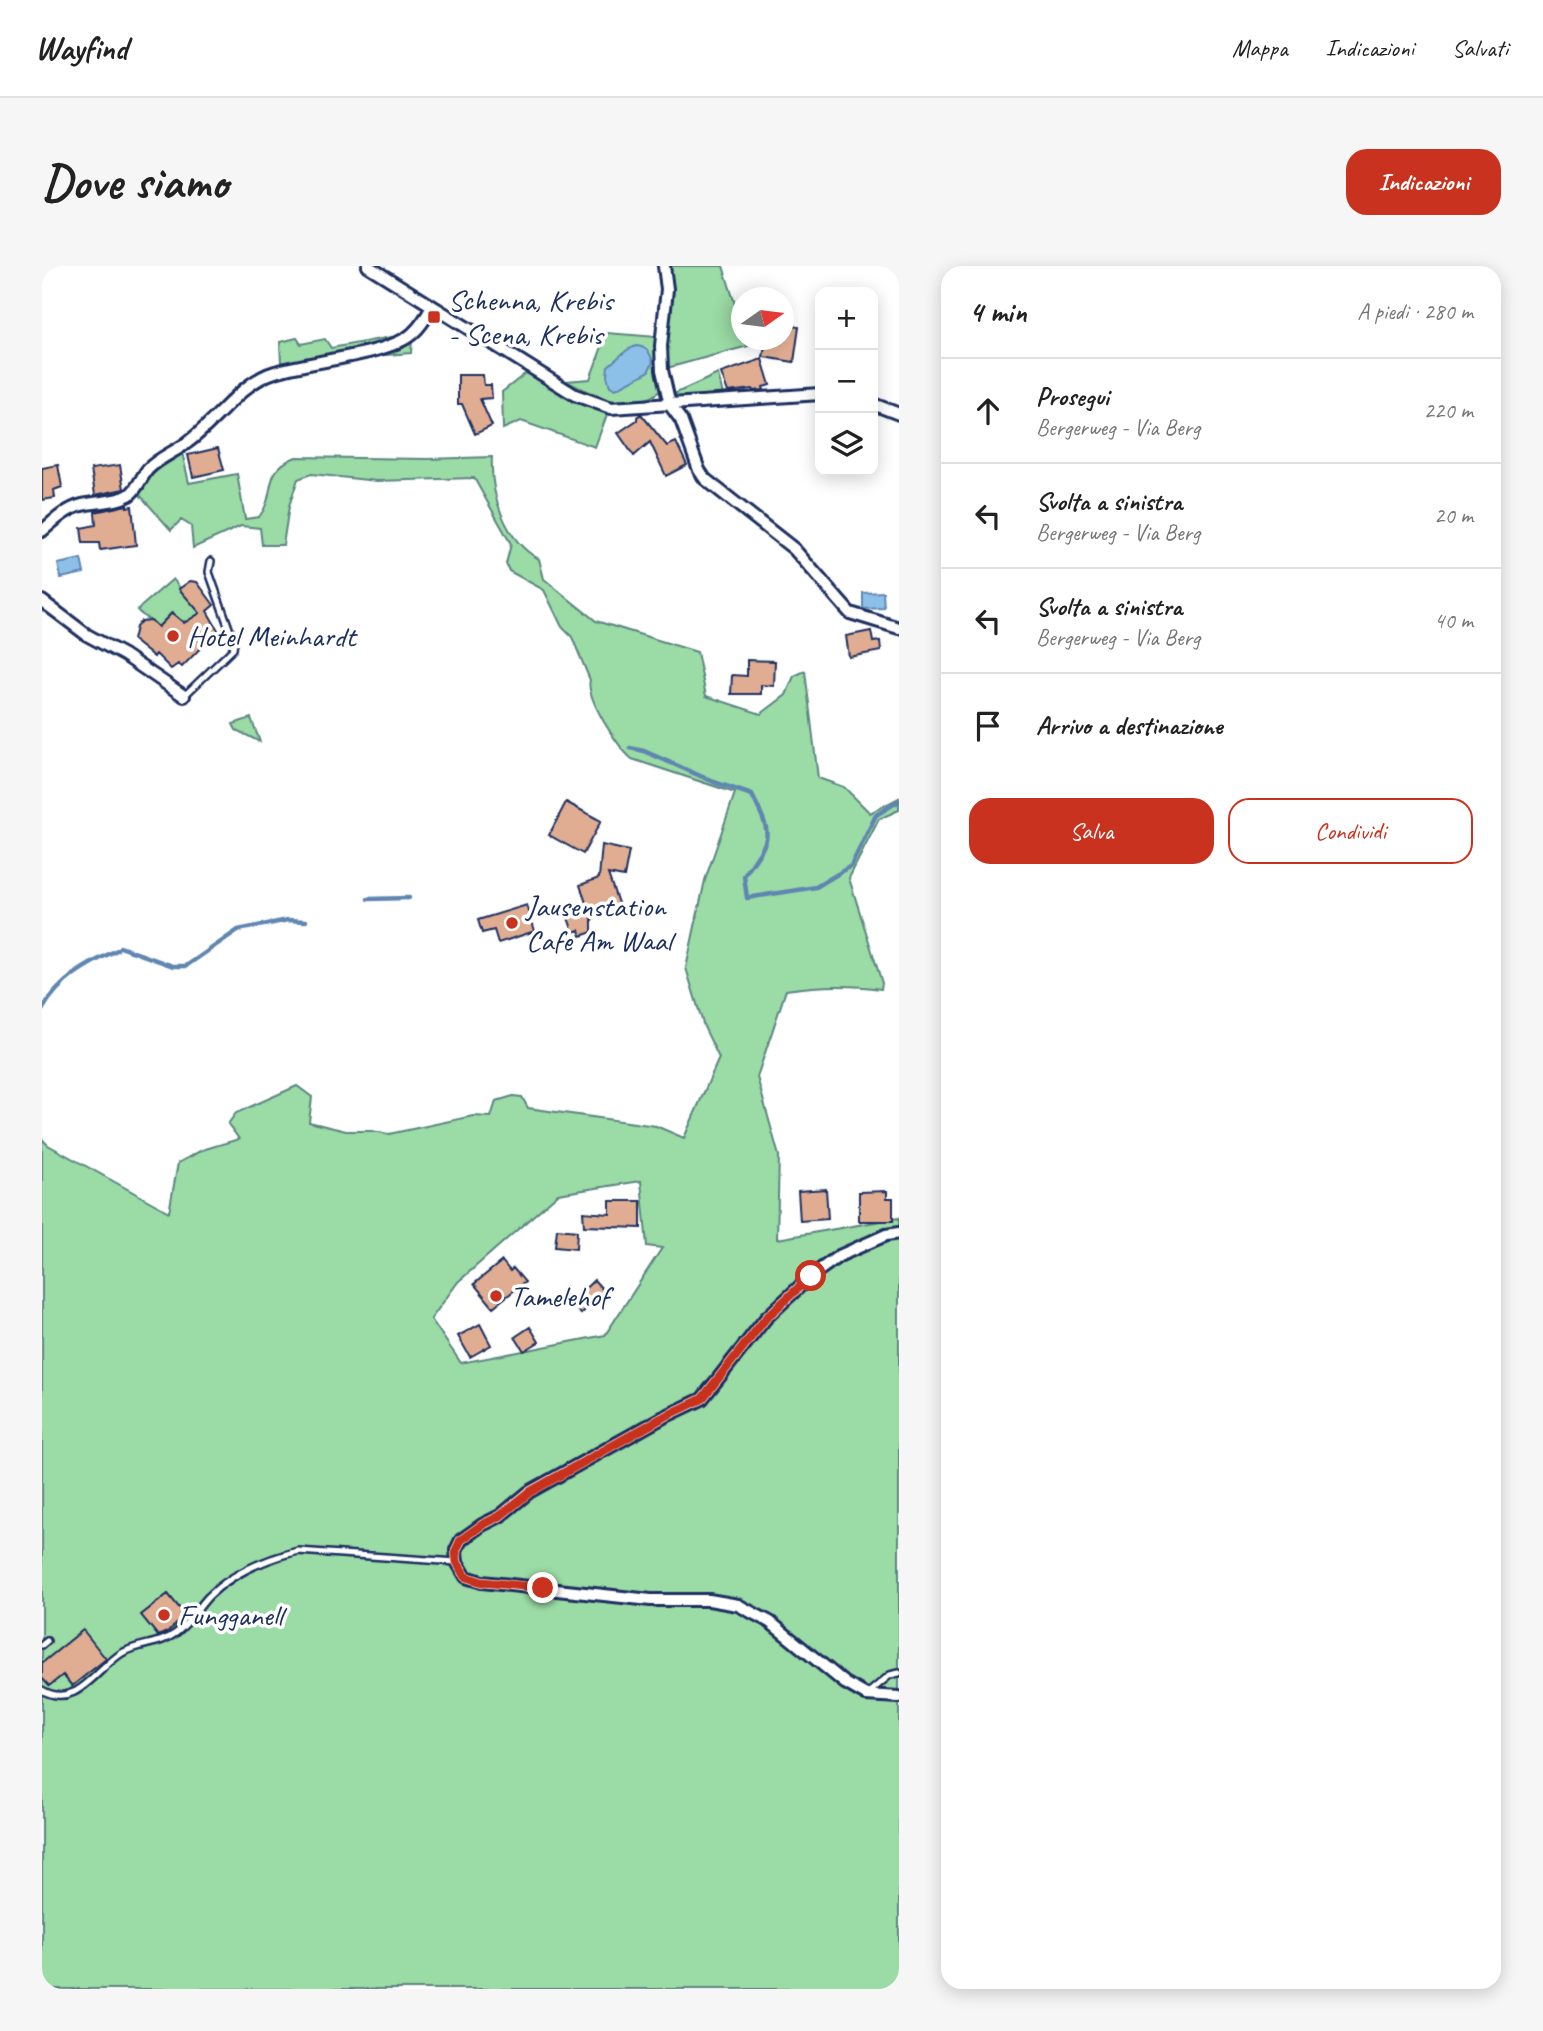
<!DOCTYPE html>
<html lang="it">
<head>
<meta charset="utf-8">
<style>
	:root { --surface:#fff; --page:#f6f6f6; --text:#222; --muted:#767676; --line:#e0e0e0; --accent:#c8321e }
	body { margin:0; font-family:Caveat,sans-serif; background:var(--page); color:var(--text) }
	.controls { position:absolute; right:21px; top:21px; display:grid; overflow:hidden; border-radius:14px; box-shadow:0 4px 18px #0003 }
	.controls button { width:63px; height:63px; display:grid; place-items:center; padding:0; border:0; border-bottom:2px solid var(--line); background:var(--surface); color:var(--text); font:35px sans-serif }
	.compass { position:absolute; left:689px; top:21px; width:63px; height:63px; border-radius:50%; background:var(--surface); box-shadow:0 4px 18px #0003; rotate:76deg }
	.stop { position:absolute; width:21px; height:21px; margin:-16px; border:5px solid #c8321e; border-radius:50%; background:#fff }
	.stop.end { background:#c8321e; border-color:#fff; box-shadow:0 2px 7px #0008 }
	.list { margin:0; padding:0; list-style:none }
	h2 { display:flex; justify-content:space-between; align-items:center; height:91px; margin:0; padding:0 28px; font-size:30px }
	h2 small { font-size:23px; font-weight:400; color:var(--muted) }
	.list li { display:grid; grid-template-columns:46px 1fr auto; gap:21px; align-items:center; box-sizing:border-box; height:105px; padding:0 28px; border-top:2px solid var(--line) }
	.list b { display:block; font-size:26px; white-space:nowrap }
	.list p { margin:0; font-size:23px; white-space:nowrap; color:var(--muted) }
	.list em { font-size:23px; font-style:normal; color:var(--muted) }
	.actions { display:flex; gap:14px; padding:21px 28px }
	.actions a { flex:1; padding:16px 0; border:2px solid var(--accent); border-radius:21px; text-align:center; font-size:24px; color:var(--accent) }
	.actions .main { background:var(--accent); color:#fff }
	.icon { flex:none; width:38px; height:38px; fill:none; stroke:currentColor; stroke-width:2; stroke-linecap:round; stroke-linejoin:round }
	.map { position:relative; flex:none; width:857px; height:1723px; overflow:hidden; border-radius:21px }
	header { display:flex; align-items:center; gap:42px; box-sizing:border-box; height:98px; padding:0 35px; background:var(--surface); border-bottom:2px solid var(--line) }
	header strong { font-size:33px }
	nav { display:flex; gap:38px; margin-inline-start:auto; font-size:24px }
	.intro { display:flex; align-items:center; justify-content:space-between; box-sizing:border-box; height:168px; padding:0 42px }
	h1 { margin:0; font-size:49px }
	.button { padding:18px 32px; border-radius:21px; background:var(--accent); color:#fff; font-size:24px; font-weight:700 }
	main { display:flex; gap:42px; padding:0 42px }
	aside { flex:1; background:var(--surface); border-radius:21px; box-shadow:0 4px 18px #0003 }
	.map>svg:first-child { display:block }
</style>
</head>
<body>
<header>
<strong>Wayfind</strong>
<nav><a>Mappa</a><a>Indicazioni</a><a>Salvati</a></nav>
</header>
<div class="intro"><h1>Dove siamo</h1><a class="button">Indicazioni</a></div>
<main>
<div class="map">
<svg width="857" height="1723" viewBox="0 0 857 1723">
	<rect width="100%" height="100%" fill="#fff"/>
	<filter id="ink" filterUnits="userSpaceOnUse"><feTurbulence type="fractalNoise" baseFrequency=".0143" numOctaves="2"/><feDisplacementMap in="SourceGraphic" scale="14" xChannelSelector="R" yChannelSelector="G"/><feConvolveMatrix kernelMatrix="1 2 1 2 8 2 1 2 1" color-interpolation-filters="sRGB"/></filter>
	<g filter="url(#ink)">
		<path fill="#9bdba5" stroke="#5b8582" stroke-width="2" fill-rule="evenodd" d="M620,0h61l18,57v17h5l2,6 -81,22 -9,-27 2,50c-30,24 -64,5 -94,-10l24,-2 17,-46 50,4 6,-45z
			M360,69l10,4 -1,14 -130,10 -1,-21 17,-4 4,6 24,-5 6,9z
			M488,104l78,42 -13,35 -74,-26 -18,8 -1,-37z
			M676,108l5,21 -45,5 -2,-7z
			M140,186l7,31 48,-9 8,45 14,-2c19,-24 1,-46 37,-60l131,2 65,-2c-2,37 13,84 47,102l5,20 52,42 101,31 9,44 55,18 25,-19 8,-19 11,-5 13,107 26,9 26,26 29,-15v12l-20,9 -30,59 33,105 -1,6c-33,-5 -62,-4 -95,1l-29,87 22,79 -2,83 122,-21v771h-857v-850l6,6 121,67 9,-49 24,-13 37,-11 -11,-15 8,-11 61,-27 15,11 -3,25 37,9h26l17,3 84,-18 18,1 5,-16 17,-5 9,1 6,11 128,18 28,12 35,-80 -15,-31 -18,-59 19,-88 30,-87 -103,-34c-14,-11 -47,-62 -42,-79l-18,-43 -10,-10 -18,-37 -35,-19 -3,-7 5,-20 -37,-66 -97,3 -66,-7 -13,5 -9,27 -6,39h-21l-2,-17 -19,-2 -48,22 -2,-22 -10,-6 -10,10 -32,-36 17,-24zM599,915l6,65 15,2 -57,87 -144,28 -30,-44 27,-37 100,-88z
			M131,313l27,34 -12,8h-6l-11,-8 -13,14c-7,-7 -14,-9 -21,-17z
			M209,452l9,24 -24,-12 -3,-6z"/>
		<path fill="#8dc0e9" stroke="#5f86b1" stroke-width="2" d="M594,80c11,1 14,6 17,16l-5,10 -32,17 -6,-3 -3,-10 1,-10 19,-16z
			M39,293l3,14 -23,5 -3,-14z
			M841,326l1,16 -21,1v-16z"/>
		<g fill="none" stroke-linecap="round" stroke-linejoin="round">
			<path stroke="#5f86b1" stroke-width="4.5" d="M588,482l14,3 70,31 38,13c22,44 19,41 -8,81l3,22 69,-11 35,-21 25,-51 23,-14
				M326,633l41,-1
				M78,681l53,19h13l52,-36 50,-10 18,1
				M0,744c18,-31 44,-45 75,-60"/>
		</g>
		<path fill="#e0ad93" stroke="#1b2f5e" stroke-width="2" d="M741,59l16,2 -5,35 -31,-5 3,-17h17z
			M720,93l8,26 -7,2 1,3 -11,1 -1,-2 -24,3 -7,-19z
			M416,109h25l1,10h7l1,13 -12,1 12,27 -17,8 -13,-30h-4z
			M599,148l26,32 9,-4 11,23 -21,11 -16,-34 -16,14 -16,-23 19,-13v-3z
			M176,182l6,22 -31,7 -5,-22z
			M16,199l4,22 -8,3 1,8 -13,2v-32z
			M78,199l4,24 -29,6 -4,-26z
			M85,239v2l5,-1 4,39 -36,5 -1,-7h-16l-2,-15 15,-3 -1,-13z
			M148,315l7,1 17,23 -7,6 11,19 -36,37 -4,-3 -7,5 -15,-15 -2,3 -21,-17 3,-13 5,-6 10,-1 7,7 14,-14 12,10 16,-10 -21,-24z
			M829,365l2,11 7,-1 1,10 -32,6 -3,-21z
			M705,394l28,1 -1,25 -13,-1v9h-30l1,-19 15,1z
			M524,536l35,19 -18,33 -34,-19z
			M560,579l27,6 -5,26 -16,-3 12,35 -28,10v13l-11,4 -2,-6 -6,2 -7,-20 21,-6 -7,-21 19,-7z
			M485,639l8,26 -37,12 -4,-13 -12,3 -4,-13z
			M784,923l2,30 -28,2 -2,-30z
			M845,925v7h6v23h-34v-29z
			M568,935h31v27l-57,-2 -1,-14 27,2z
			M515,963l20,2 -1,18 -21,-2z
			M460,995l8,10 3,-3 12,14 -32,25 -19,-23z
			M552,1014l10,11 -23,23 -11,-11z
			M438,1058l11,21 -21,12 -12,-21z
			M488,1061l9,15 -15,9 -9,-14z
			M126,1328l18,22 -19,16 -9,4 -17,-21z
			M41,1364l23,29 -34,27 -9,-11 -14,11 -7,-8v-15z"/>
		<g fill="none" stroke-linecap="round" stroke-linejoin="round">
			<defs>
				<path id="lane" d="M142,430l49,-47 1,-7 -25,-70 2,-11
					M0,1379l5,-4
					M0,1424c34,20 54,-21 80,-37 17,-10 38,-8 54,-20 14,-11 21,-24 32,-36 24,-24 58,-38 90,-46l159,11
					M825,1428l23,-19 9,-2"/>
				<path id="street" d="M326,0l207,129 36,13 209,-14
					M622,0l3,23 -6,57 1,24 8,35 11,15 18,50 6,9 89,70 56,64 49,15
					M831,138l26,10
					M0,265c12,-10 24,-22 40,-26 15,-4 33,-2 47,-10 9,-6 12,-18 19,-26 12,-12 27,-17 40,-27 29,-21 53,-60 87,-70 33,-11 115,-17 138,-39 8,-7 14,-17 19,-26
					M0,335l45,34 37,20 60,41
					M857,967l-13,2 -47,21 -28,20 -45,42 -64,81 -40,19 -133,74 -29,24 -18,9 -21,15 -5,10 1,12 9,15 16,5 169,18h58l29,5 32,17 75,61 21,12 33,2"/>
			</defs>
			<use href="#lane" stroke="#1b2f5e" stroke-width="10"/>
			<use href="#street" stroke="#1b2f5e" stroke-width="16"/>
			<use href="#lane" stroke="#fff" stroke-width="5"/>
			<use href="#street" stroke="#fff" stroke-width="10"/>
		</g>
	</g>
	<g fill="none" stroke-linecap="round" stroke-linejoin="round" filter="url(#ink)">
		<path stroke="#c8321e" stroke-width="9" d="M501,1322l-61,-6 -16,-5 -9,-15 -1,-12 5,-10 21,-15 18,-9 30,-24 132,-74 40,-19 64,-81 45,-42"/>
	</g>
	<g fill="#c8321e" stroke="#fff" stroke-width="2.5">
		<rect x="385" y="44" width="14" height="14" rx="3.5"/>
		<circle cx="131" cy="370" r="7"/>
		<circle cx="470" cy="657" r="7"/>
		<circle cx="454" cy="1030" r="7"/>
		<circle cx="122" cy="1349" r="7"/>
	</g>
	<g text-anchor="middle" stroke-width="7" stroke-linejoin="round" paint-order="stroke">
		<g font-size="30" fill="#1b2f5e" stroke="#fff" text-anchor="start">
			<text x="406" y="44">Schenna, Krebis<tspan x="406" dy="34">- Scena, Krebis</tspan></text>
			<text x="145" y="380">Hotel Meinhardt</text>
			<text x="484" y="650">Jausenstation<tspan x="484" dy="34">Cafe Am Waal</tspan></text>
			<text x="468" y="1040">Tamelehof</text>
			<text x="136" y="1359">Fungganell</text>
		</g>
	</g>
</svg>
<div class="controls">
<button>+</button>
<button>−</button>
<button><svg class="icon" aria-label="layers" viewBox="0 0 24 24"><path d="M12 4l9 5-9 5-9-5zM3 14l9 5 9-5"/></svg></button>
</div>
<svg class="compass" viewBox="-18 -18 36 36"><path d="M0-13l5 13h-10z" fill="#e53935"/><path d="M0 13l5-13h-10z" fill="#767676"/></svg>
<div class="stop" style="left:769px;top:1010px"></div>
<div class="stop end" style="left:501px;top:1322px"></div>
</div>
<aside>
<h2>4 min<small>A piedi · 280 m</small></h2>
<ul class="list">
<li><svg class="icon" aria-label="ahead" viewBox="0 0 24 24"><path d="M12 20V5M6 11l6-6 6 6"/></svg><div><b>Prosegui</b><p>Bergerweg - Via Berg</p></div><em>220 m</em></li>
<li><svg class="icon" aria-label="left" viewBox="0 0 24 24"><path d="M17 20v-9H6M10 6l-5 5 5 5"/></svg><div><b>Svolta a sinistra</b><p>Bergerweg - Via Berg</p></div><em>20 m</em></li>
<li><svg class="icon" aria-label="left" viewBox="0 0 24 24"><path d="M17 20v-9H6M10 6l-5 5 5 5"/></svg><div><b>Svolta a sinistra</b><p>Bergerweg - Via Berg</p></div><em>40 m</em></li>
<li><svg class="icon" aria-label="arrive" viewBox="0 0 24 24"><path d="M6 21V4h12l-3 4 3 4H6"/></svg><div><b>Arrivo a destinazione</b></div></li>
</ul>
<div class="actions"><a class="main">Salva</a><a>Condividi</a></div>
</aside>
</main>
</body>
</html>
